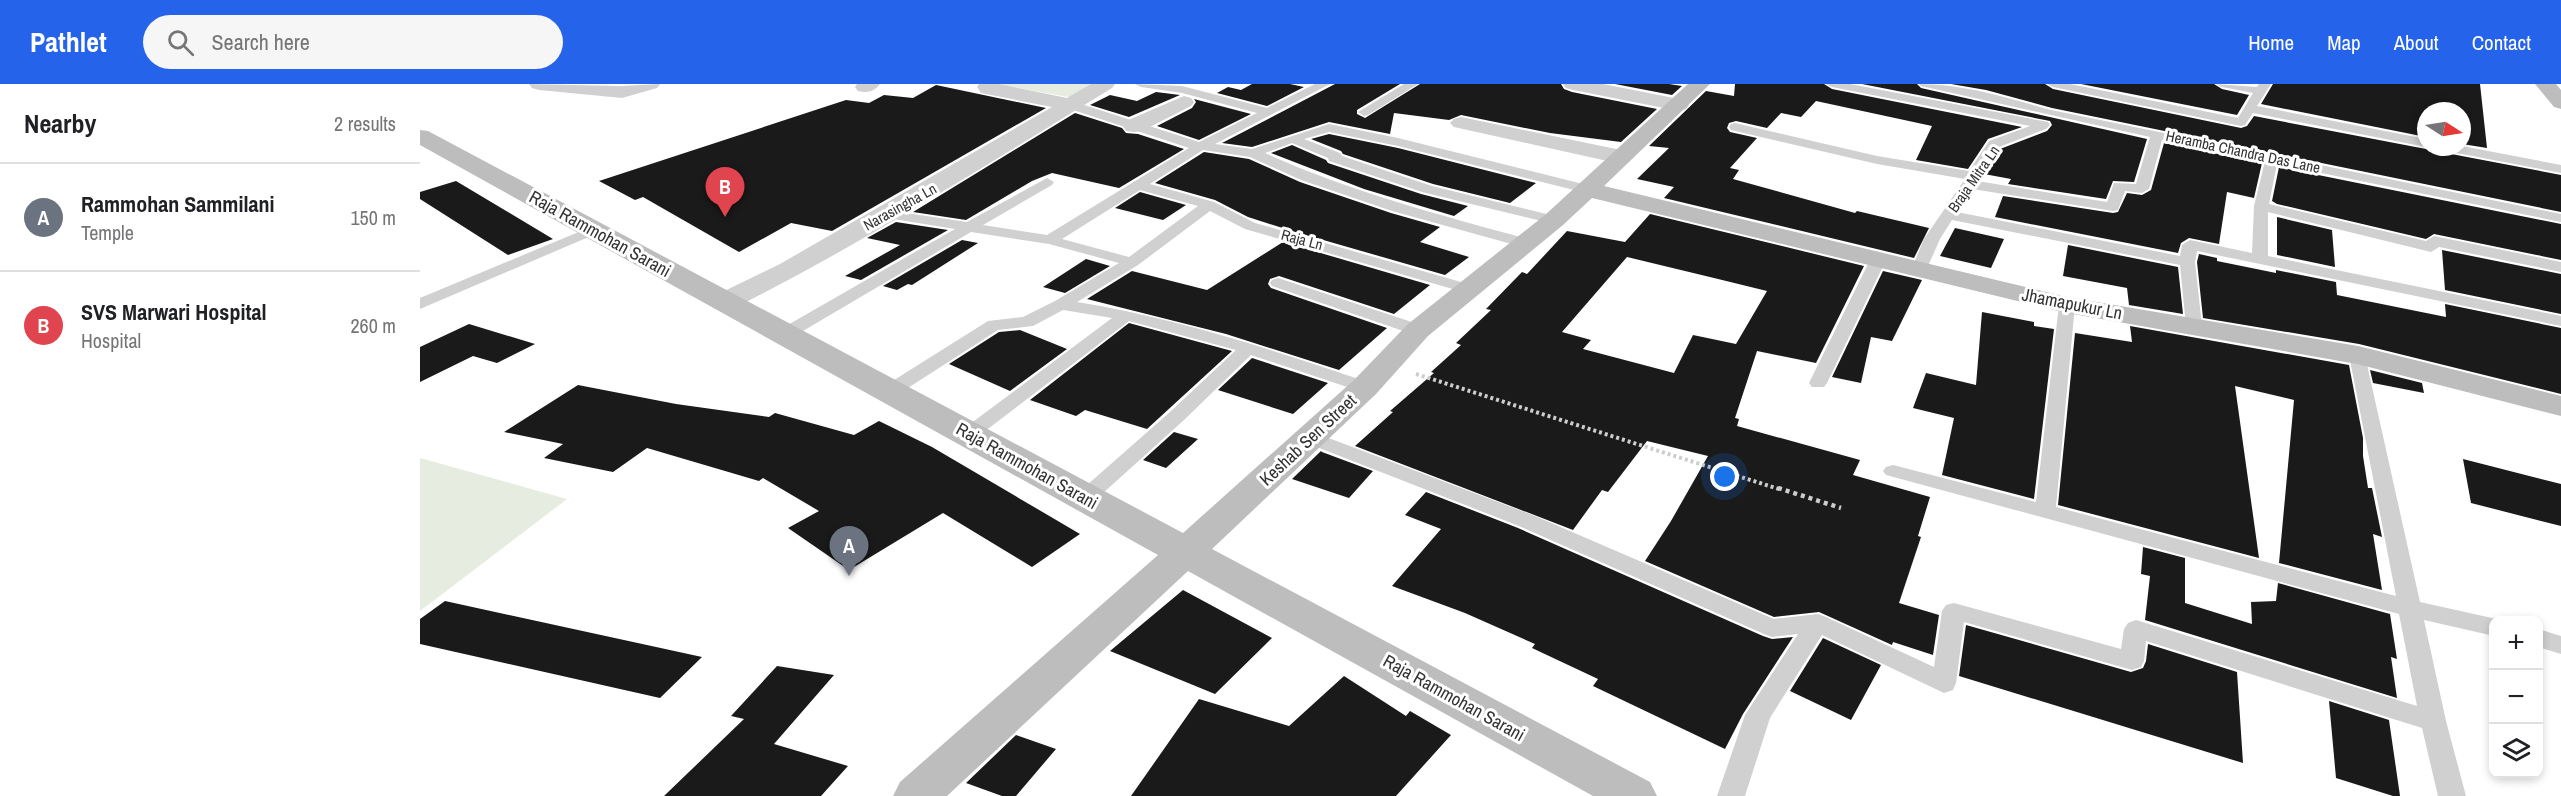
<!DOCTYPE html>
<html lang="en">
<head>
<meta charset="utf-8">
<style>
	:root { --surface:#fff; --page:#f6f6f6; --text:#202124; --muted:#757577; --line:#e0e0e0; --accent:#2563eb }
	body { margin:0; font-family:"Archivo Narrow",sans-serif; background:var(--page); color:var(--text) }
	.controls { position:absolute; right:18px; bottom:18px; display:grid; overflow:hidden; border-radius:12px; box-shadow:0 3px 9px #0003 }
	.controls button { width:54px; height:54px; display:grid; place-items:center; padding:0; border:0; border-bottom:2px solid var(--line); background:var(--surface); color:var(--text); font:30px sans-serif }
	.compass { position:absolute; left:1997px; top:18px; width:54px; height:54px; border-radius:50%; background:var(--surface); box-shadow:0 3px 9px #0003; rotate:102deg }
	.you { position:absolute; left:1305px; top:393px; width:21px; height:21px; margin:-15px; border:4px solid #fff; border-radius:50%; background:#1a73e8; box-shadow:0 0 0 9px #1a73e833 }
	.badge { display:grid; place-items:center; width:39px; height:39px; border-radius:50%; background:var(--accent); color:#fff; font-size:20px; font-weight:700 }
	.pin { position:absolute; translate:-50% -50px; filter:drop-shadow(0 2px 3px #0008) }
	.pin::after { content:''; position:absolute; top:32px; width:21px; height:18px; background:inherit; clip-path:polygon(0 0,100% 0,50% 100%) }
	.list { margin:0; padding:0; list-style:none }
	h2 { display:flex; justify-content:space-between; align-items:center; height:78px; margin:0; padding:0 24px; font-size:26px }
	h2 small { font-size:20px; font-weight:400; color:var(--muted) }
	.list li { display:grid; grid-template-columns:39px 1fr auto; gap:18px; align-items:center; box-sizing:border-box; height:108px; padding:0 24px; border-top:2px solid var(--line) }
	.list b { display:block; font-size:22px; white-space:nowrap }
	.list p { margin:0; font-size:20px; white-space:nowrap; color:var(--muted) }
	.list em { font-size:20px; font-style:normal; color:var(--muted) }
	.icon { flex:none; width:33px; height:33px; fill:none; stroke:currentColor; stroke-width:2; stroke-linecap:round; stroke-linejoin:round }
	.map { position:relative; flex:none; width:2141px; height:712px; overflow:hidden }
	header { display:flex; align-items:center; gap:36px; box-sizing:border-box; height:84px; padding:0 30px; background:var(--accent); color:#fff }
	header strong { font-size:28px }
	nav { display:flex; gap:33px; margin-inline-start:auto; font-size:21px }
	.search { width:420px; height:54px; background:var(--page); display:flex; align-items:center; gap:15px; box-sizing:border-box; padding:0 21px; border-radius:33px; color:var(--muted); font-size:22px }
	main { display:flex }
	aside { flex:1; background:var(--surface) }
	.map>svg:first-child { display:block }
</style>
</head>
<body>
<header>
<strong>Pathlet</strong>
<div class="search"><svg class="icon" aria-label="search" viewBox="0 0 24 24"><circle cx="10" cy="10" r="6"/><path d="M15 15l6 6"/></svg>Search here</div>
<nav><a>Home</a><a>Map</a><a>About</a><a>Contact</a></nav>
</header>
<main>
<aside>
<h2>Nearby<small>2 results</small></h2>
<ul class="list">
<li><span class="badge" style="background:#6b7280">A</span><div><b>Rammohan Sammilani</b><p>Temple</p></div><em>150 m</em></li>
<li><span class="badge" style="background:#e0444e">B</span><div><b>SVS Marwari Hospital</b><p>Hospital</p></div><em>260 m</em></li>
</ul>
</aside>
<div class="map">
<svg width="2141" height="712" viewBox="0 0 2141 712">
	<rect width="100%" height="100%" fill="#fff"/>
	<path fill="#e6ecdf" d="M576,0h96l-18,14z
		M0,374l147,41 -147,112z"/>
	<path fill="#1a1a1a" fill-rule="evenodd" d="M832,0h38l14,3 -37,19 -50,-13 11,-6 13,3z
		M915,0h65l-43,26v4l8,4 55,-34h141l3,5 8,3 85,17 -36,33 -71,-9 -89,-18 -12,5 -55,-7 -4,21 -61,-12 -77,25 -30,-4z
		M1195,0h54l13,2 -10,9z
		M1315,0h89l8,5 190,38 -34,12 -20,30 -52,-9 16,-34 -116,-25 -15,16 -20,-4 -14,15 -31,-7 -7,2 -2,5 3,4 27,6 -27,30 9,2 -6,9 122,34 2,-2 72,17 -15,30 -250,-60 10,-11 -37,-8 32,-31 -20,-2 57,-55 28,5z
		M1442,0h55l4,4 226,51 -13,43 -21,-1 -7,18 -98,-15 3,-5 -27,-5 16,-25 47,-18 5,-6 -2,-4z
		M1531,0h94l8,5 188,39 6,-2 7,-10 172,33 11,-2 9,6 115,22v37l-509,-104 -66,-18z
		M1661,0h133l8,5 27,6 -12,20z
		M1853,0h207l7,64 -25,-4v-33h-36v26l-165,-33z
		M516,1l110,23 -214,123 -41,-8 -52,29 -96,-55 -8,3 -36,-19 247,-81 23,3 15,-8 29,3z
		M736,8l24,3 -51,22 -39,-12 20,-10 27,6z
		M774,15l57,15 -52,26 -42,-14 35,-18 4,-6z
		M655,29l47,15 4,5 12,1 46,15 -65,39 -67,-15 -20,8 -66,39 -53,-8z
		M909,50l69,14 138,35 -26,20 -77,-19 -90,-30 -2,-3 -30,-12z
		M1744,59l98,20 -8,35 -27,-6 -8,52 -30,-6 -8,5 -3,10 -183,-36 8,-21 110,17 5,-1 9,-19 15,2 9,-5z
		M872,61l34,15 2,3 93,31 47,12 -14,10 -90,-27 -93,-36z
		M784,68l45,7 51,23 91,31 49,14 -20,15 49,15 -24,18 -153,-44 -44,-14 -33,-17 -60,-17z
		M1859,83l282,57v36l-127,-26 -8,5 -149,-35 -5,-3z
		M36,97l97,58 -45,16 -88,-56v-7z
		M720,108l46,13 -23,15 -48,-12z
		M1230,130l214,52 -48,97 -59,-12 -22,67 4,1 -2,7 123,34 -7,15 77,22 -12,39 3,1 -22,66 40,12 -6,40 -40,-13 -1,3 -73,-33 -45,5 -129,-56 26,-40 37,-65 -61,-15 -39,51 -6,-2 -29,40 -218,-84 38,-34 -3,-1 44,-38 -3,-1 30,-27 -5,-2 35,-33 -5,-1 36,-37 5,2 40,-43 58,11zM1207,173l87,21 53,13 -31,53 -43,-9 -19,38 -91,-24 8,-9 -29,-8z
		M1857,133l55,13 3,37 -58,-12z
		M476,138l52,8 -87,50 -16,-4 55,-31 -33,-7z
		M1535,144l49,11 -13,29 -51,-12z
		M542,156l16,3 -66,42 -4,-1 -11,6 -14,-4z
		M863,158l147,43 -36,29 -115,-38 -9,3 -2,5 3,4 116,40 -48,42 -113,-36 -139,-35 45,-28 75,19z
		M1648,161l110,22 5,47 -54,-9 -2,-17 -64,-12z
		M2022,166l119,24v40l-116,-24z
		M1779,170l18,4v3l59,12v-3l60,12 1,13 109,22 -1,-13 116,24v66l-202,-50 -156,-26 -6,-56z
		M666,175l24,7 -45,27 -22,-6z
		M1463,187l39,9 -30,61 -21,-4 -10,46 -29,-6z
		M1562,228l52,10v4l20,3 -20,170 -92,-24 12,-57 -41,-10 13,-35 50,12z
		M709,239l103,28 -85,78 -62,-19 -9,6 -46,-16z
		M49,240l66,20 -38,19 -24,-7 -53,26v-35z
		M1710,242l219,39 14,73v18l5,32h4l10,49 -9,-3 9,56 -103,-27 15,-163 -59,-14 24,172 -201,-53 17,-172 57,9z
		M600,246l47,19 -57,42 -61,-27 50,-32z
		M832,274l76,25 -35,31 -75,-24z
		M1950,286l52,13 2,10 -51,-10z
		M158,301l98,19 93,13 6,-4 79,22 25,-14 53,26 148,87 -48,33 -89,-54 -94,57 -61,-42 31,-17 -56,-33 -4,3 -112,-33 -34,24 -69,-14 19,-14 -59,-12z
		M754,348l24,7 -32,29 -23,-8z
		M901,367l1,1 51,19 -24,27 -57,-19z
		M2043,375l98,25v42l-90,-23z
		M1006,408l92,36 245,108 9,3 21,-2 -50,77 -18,35 -132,-63 5,-7 -66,-31 3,-4 -70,-31 -73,-27 49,-57 -36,-14z
		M1723,463l42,11v45l67,21 -1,-22 25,-1 2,-18 112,31 7,45 -6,-2 6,41 -252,-78 5,-44 -9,-2z
		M763,506l89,48 -57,56 -105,-43z
		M25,517l257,56 -42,41 -240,-54v-25z
		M1546,541l165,47 12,-4 3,-7 2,-17 89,28 6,91 -284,-87z
		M1403,554l58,27 -30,55 -61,-29z
		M357,582l57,9 -60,69 74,22 -27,30h-157l80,-77 -13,-3z
		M924,592l62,40 4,-5 41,24 -55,61h-265l68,-97 90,27z
		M1909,617l60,19 11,76h-7l-57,-18z
		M596,651l40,14 -40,47h-14l-36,-13z"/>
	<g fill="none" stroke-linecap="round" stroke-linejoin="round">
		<path stroke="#cdcdcd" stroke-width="4" stroke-dasharray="3 3" stroke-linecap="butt" d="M996,290l366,116"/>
		<path stroke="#cdcdcd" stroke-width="4.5" stroke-dasharray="4 4" stroke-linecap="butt" d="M1358,404l63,20"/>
		<path fill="#d0d0d0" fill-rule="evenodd" d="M715,0l47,2 85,22 48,-24h15l-115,60 37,5 77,-25 69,14 193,48 2,3 -7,4 -188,-47 -69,-14 -25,7 36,14 2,3 90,30 127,31 2,3 -2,3 -5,1 -132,-32 -93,-31 -1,-3 -36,-15 -27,10c85,39 176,62 266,87l3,3 -3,3 -5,2 -134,-37 -91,-31 -51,-23 -47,-7 -53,34 64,18 41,21 220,63 2,3 -2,3h-12l-218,-63 -35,-18 -72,54 -61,37c101,16 198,49 294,81l3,4 -3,4h-12l-108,-36 -67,65 -92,83 -7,2 -7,-2 -3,-5 3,-5 92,-81 66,-62 -107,-29 -153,117h-14l-3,-4 3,-4 150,-112 -49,-8 -30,16 -35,4 -101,65h-14l-2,-4 2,-4 105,-66 35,-4 32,-16 64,-38 -70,-19 -78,-12 -180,106h-12l-3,-4 3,-4 176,-101 -74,-12 -2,-3 2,-3 5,-1 81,12 80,-44 7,4 -2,3 -69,40 64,10 142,-87 -122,-40v-6h8l124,40 58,-29 -75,-20 -41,-6zM720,106l58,16 -69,51 -67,-18z
			M984,0h14l-50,31 -4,1 -6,-4z
			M1406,0h24l198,38 2,3 -4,4 -47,18 -22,34 130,21 7,-19 22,1 14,-47 -229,-51 -2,-2c45,0 89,14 132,26l510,104v8l-284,-58 -8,40 157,37 8,-5 127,26v10l-122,-25 -8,5 -163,-40v44l293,60v10l-364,-75 -2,11 7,64 -2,4h-12l-2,-4 -6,-61 -228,-45 -12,19 -15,34h-12l-2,-3 13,-31 41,-60 -88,-15 -146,-34 -2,-3 2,-3 4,-1 142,33 92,15 20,-30 41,-15 -198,-39zM1742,56l103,21 -11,45 -2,47 -62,-13 -8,5 -2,11 -223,-44 15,-23 141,22 5,-1 7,-19 17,2 7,-4z
			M1627,0h23l168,34 15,-25 -31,-6 -6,-3 41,3 2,-3h12l-14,22 169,33v8l-173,-34 -8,12 -4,1 -188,-39z
			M2042,62l99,19v8l-115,-22 -7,-4z
			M173,142l5,1 2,3 -2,3 -178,76v-11z
			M1458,171l8,5 -59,123 -3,4h-12l-3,-4 61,-123z
			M858,194l146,48 3,4 -3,4h-12l-140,-48 -2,-3 2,-3z
			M1647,216l8,5 -19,202 340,89 -47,-241 3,-4h12l56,251 81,18h-7v16l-70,-16 22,101 20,75h-28l-16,-68 -276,-87 -2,20 -3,6 -9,3 -168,-48 -8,61 -3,7 -9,3 -122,-58 -52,83 -25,78h-28l28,-81 53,-81 -26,3 -8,-3 -245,-108 -215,-84 -3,-4 3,-4h14l217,82 239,103 44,-5 8,3 108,50 8,-56 4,-6 8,-2 167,46 3,-20 4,-6 8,-3 281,86 -18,-92 -513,-139 -3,-4 3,-4 7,-2 143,37 23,-197z
			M2118,545l23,7v18l-23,-7z"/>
		<path fill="#d0d0d0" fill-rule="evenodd" d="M109,0l92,2 39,-2 -3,4 -35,10 -83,-8 -7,-2z
			M437,0h23c-6,8 -13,9 -22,7l-3,-4z
			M559,0h20l68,14 24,-14h24l-3,4c-124,76 -248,155 -378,220l-10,2 -10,-2 -4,-6 4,-6 66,-32 272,-157 -71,-14 -4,-6z
			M1143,0h40l76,15 7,2 3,4 -3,4 -7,2 -106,-21 -7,-2z
			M764,12l7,2 3,4 -3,4 -49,25 -8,1 -8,-1 -3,-5 3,-5z
			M1041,33l160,33 8,2 3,5 -3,5 -8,2 -167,-37 -4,-4 4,-4z"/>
		<path fill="#bdbdbd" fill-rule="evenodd" d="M1268,0h22l-106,102 463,111 291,49 203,50v20l-204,-52 -290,-51 -475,-115 -29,27 -135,111 -52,58 -164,155 438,233 7,14h-64l-405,-225 -241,225h-54l7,-14 258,-227 -738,-410v-15l8,1 755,402 171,-153 54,-56 137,-109z
			M2115,0h21l5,6v19l-7,-2z"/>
	</g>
	<g text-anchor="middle" stroke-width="6" stroke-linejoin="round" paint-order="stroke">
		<g font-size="15" fill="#333" stroke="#fff">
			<text transform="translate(1823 68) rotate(12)" y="5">Heramba Chandra Das Lane</text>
			<text transform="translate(1554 95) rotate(-55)" y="5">Braja Mitra Ln</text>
			<text transform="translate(480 123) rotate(-29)" y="5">Narasingha Ln</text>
			<text transform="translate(882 156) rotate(15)" y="5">Raja Ln</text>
		</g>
		<g font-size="18" fill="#333" stroke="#fff">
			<text transform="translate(180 150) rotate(29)" y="6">Raja Rammohan Sarani</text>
			<text transform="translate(1652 220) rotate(11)" y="6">Jhamapukur Ln</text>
			<text transform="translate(888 356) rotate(-43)" y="6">Keshab Sen Street</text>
			<text transform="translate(607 382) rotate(29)" y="6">Raja Rammohan Sarani</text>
			<text transform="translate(1034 614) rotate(29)" y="6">Raja Rammohan Sarani</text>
		</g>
	</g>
</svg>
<div class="controls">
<button>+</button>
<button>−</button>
<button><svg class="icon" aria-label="layers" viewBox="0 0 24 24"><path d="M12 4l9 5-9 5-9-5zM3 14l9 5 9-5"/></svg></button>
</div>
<svg class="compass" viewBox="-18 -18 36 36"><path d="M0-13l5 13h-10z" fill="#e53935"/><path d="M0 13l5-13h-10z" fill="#757577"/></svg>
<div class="you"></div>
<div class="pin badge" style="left:429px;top:492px;background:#6b7280">A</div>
<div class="pin badge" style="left:305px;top:133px;background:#e0444e">B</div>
</div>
</main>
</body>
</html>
